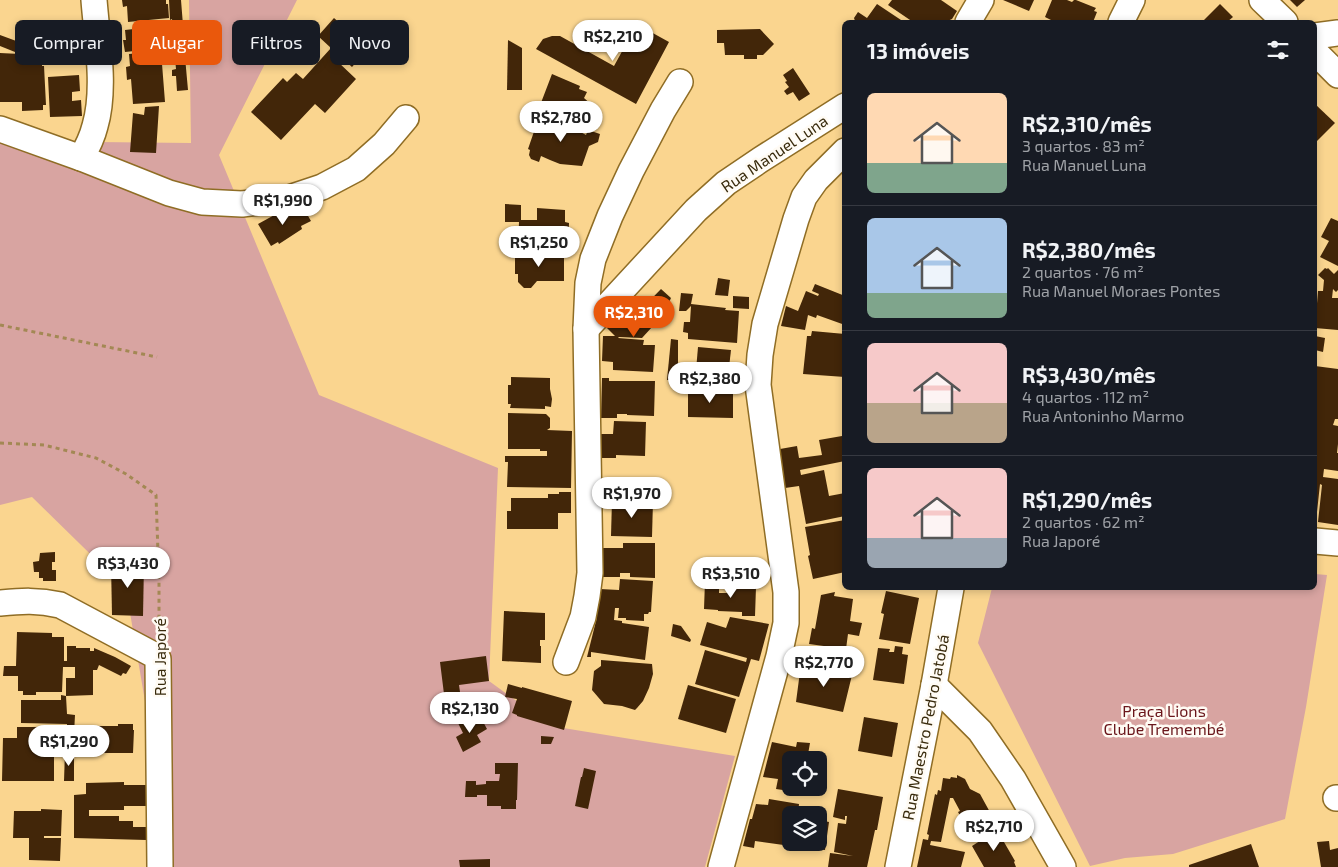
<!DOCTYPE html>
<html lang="pt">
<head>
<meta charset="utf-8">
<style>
	:root { --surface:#171b24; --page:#242831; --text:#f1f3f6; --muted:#9ea1a6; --line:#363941; --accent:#ea580c }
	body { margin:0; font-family:"Exo 2",sans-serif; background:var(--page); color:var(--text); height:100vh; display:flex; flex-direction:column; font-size:19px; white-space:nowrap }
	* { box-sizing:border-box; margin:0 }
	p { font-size:16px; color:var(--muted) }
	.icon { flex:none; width:28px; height:28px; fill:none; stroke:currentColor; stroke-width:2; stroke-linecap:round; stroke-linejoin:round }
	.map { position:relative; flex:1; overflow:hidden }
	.panel { position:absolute; left:842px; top:20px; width:475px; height:570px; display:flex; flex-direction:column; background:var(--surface); border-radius:8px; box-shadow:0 2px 8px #0003 }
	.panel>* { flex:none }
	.banner { position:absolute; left:15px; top:20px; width:475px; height:45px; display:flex; gap:10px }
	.controls { position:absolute; left:782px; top:751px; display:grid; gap:10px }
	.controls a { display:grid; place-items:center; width:45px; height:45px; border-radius:8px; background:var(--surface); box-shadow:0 2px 8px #0003; font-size:25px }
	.price { position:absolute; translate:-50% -42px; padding:0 11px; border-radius:18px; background:#fff; color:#222; font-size:16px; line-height:32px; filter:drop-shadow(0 1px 2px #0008) }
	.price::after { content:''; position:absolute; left:50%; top:30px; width:15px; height:11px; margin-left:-8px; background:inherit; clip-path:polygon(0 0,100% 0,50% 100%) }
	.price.on { background:var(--accent); color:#fff }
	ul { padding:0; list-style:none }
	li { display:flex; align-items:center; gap:15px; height:125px; padding:0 25px }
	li+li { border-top:1px solid var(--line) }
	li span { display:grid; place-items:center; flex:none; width:140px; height:100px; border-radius:8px; color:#555 }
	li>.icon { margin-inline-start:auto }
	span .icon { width:60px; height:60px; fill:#fffc; stroke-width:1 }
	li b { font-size:21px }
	h2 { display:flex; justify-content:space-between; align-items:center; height:60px; padding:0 25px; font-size:21px }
	.pill { padding:0 18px; border-radius:8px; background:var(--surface); box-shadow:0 2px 8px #0003; font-size:18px; line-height:45px }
	.pill.on { background:var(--accent); color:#fff }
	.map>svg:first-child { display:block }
	.green { fill:#d8a4a1 }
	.building { fill:#422609 }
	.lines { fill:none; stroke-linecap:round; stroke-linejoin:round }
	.minor-casing { stroke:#8f6d25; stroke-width:28 }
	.path { stroke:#a38854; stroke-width:3; stroke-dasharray:4 4; stroke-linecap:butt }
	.minor { stroke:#fff; stroke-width:25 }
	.labels { text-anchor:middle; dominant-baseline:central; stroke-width:5; stroke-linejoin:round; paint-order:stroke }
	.street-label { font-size:16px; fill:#392b0d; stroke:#fffbf4 }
	.park-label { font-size:16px; fill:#6a161b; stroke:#fffbf4 }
</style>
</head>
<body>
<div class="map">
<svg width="1338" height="867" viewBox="0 0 1338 867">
	<rect width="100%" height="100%" fill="#fad58f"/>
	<g class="green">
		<polygon points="189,0 297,0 219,155 319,395 498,468 489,681 551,726 735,756 705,867 173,867 126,589 32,497 0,505 0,141 191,143"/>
		<polygon points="1315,574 1327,575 1306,707 1285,819 1173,854 1125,858 1090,866 978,643 992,588 1315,588"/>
	</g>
	<g class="building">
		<polygon points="122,0 166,0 166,4 168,4 169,18 128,22 127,6 123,7"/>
		<polygon points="169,0 181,0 184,38 174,39 172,19 170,20"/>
		<polygon points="892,0 941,0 957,11 952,19 945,22 913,22 888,5"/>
		<polygon points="1003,0 1034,0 1029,11"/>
		<polygon points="1052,0 1067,0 1072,2 1074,0 1076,0 1096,8 1094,11 1097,12 1093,22 1055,22 1045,17"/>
		<polygon points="1290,0 1305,0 1297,7"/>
		<polygon points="877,4 904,22 856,22 855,21 854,18 858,12 867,18"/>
		<polygon points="1220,4 1233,17 1227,22 1202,22"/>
		<polygon points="334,18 368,49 352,67 341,57 337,61 356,79 325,113 315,104 281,140 251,112 283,78 287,82 296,73 303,79 331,48 318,36"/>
		<polygon points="170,21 172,47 125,52 123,40 126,40 125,30 134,29 134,23 145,22 145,25 151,24 151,23"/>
		<polygon points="636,26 640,26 669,42 636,104 536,49 543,39 552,36 560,36 614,66"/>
		<polygon points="760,29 774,44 763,55 757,55 757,59 744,59 744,55 725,55 724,43 717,43 717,30"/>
		<polygon points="0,35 46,52 47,56 21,56 21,61 42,60 42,66 44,66 46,105 43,105 43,110 22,111 22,102 0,102 0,53 20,54 0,46"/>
		<polygon points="508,40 522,48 522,90 507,90"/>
		<polygon points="184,46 188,90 177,91 176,76 172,76 172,70 176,69 174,47"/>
		<polygon points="161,51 165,102 133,104 131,79 127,80 126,67 130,66 129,54"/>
		<polygon points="793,68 810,94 799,101 793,92 787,95 784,91 789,87 785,82 787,81 783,75"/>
		<polygon points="552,74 580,86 579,89 587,92 584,98 594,107 586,127 539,108"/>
		<polygon points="79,75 80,91 72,92 72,101 81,100 82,116 50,117 48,77"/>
		<polygon points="1315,104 1335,123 1315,143"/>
		<polygon points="159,106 156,153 130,152 133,113 144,115 145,107"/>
		<polygon points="538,120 566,124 586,135 588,130 600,134 598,142 589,146 582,166 560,164 550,160 541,156 539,162 531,159 529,155 530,150 528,149"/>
		<polygon points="505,204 521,205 521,220 537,220 537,208 565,210 565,222 569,223 568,253 518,251 519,222 505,222"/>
		<polygon points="289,207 294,215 304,209 311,221 301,226 302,229 279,244 278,242 271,246 258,224"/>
		<polygon points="1331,218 1338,221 1338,266 1320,257 1329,241 1321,237"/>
		<polygon points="515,253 564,253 564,281 537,281 531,288 524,288 518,282 518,274 515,274"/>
		<polygon points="1325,268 1327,269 1328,268 1334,274 1338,270 1338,290 1336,292 1333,289 1332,298 1338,298 1338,330 1315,328 1318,291 1323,291 1324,280 1318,275"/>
		<polygon points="718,278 730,280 728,296 715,295"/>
		<polygon points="815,284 845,296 845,325 817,315 816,318 808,315 805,330 781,326 786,306 798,311 806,291 818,296 819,294 812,291"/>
		<polygon points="661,289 671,298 663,315 642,338 619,337 618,338 644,340 643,345 655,345 653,372 613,370 613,362 602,361 603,336 615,336 607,328 621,313 630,321"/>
		<polygon points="681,293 693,294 691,304 726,308 725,310 739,311 737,343 688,339 688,333 683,332 684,322 690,322 691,306 686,311 679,311"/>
		<polygon points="733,296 749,297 749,309 733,308"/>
		<polygon points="812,331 845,334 845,377 803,374 807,336 811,336"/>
		<polygon points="1315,336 1325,338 1323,352 1315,350"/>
		<polygon points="671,339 678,340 678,380 667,380"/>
		<polygon points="698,347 731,350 727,385 695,382"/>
		<polygon points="1315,366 1338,369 1338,419 1335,419 1333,425 1338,426 1338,444 1337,453 1338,453 1338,471 1324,469 1323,477 1338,479 1338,525 1318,522 1322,485 1320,484 1317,512 1315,512"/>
		<polygon points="511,377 550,378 550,389 552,399 551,407 545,406 545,409 510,408 511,404 508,404 508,385 511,385"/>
		<polygon points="602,378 609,378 609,381 655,381 654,416 627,415 627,414 617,414 617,418 601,418"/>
		<polygon points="711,385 716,392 733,392 733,418 688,417 688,389 703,389"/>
		<polygon points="508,413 546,414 550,418 550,428 547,430 572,431 571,488 507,487 508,462 505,462 505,456 547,456 547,451 540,451 540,449 508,449"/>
		<polygon points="614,421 646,422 645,456 616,455 616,458 600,458 600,434 613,434"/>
		<polygon points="842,436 845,461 800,470 801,475 824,470 829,496 845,493 845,516 806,524 799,486 785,488 780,449 797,446 799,458 822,455 819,440"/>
		<polygon points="559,492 571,492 571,513 558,513 558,529 507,529 507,511 511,511 511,498 548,498 548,494 559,494"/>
		<polygon points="612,500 653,501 652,537 611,536"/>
		<polygon points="845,520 845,572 813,579 808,556 810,555 805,527"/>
		<polygon points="623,543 655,543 655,578 630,577 630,573 620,573 620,577 603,577 603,548 623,548"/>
		<polygon points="55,552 55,562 52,562 52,570 56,570 56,581 43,581 43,578 39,578 39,572 34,572 33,562 39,561 40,553"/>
		<polygon points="111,564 144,564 143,616 112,615"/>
		<polygon points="620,579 653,581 651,612 649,612 648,614 644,614 644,621 626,620 626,618 618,618 619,608 615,608 614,620 622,621 622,623 649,627 645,660 591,652 591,657 587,657 597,617 597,595 600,589 619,590"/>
		<polygon points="705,581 719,581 719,593 727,593 727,586 737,586 737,584 746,584 749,587 756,587 755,616 742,616 742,612 718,611 718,610 704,609"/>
		<polygon points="886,591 919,598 910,644 879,639 884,614 881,613"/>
		<polygon points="835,592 834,596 853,599 850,621 862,623 859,636 848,634 846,649 809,644 812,628 815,629 821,595"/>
		<polygon points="504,611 545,613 545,640 540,640 540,646 541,646 541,663 502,661"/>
		<polygon points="730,617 769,624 759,661 751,659 739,697 695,684 705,650 746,662 747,658 700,645 707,622 726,628"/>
		<polygon points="673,624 681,626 691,640 690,642 671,636"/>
		<polygon points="17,632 52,633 52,637 64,637 64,661 67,661 67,646 76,646 76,648 90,648 90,651 94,651 94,648 115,657 131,666 126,674 123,673 121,676 99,665 97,670 93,670 93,695 66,696 67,714 75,715 74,734 78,734 78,729 87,729 87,726 118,726 118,724 133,724 133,730 134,730 133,753 74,753 74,734 67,734 67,724 21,723 21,700 61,700 61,695 66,696 66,678 75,678 75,667 63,667 62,692 36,692 36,695 23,695 23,691 18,691 18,676 3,676 4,666 16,666"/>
		<polygon points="895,646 903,647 902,654 908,655 904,684 873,680 878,648 890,649 889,652 894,652"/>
		<polygon points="486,656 489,681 459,685 460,692 444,694 440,662"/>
		<polygon points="601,660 652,664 653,674 649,688 643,701 637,708 635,710 622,706 604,704 592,690 594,671 601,666"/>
		<polygon points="801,664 808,665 807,669 837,673 837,669 853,671 843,712 796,702"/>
		<polygon points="508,684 522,688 522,687 572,701 564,730 517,716 517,715 512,713 517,699 505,697"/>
		<polygon points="688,685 736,699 726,733 678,719"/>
		<polygon points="466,717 470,725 481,718 487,729 477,735 481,742 463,752 456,737 463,733 458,723"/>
		<polygon points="864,717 898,723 892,757 858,751"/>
		<polygon points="17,727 58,727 58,745 32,745 32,752 54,752 54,781 2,781 3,738 17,738"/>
		<polygon points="541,736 554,737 551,744 541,744"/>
		<polygon points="772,742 796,747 797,742 810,743 807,760 791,760 791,788 804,788 803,793 776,789 778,779 763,777"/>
		<polygon points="65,752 74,753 74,781 64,781"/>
		<polygon points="495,763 518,763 517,800 516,800 516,809 501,809 501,806 487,806 487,795 477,795 477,797 465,797 466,781 476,781 476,785 486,784 486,781 499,781 500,774 495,774"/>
		<polygon points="584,768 596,771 588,809 575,806 581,777 582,777"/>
		<polygon points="957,775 965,779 970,789 980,794 997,825 977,836 973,835 971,831 969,833 965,827 964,828 960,820 962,819 958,812 960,811 953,798 950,798 941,842 931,841 930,845 965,852 961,867 917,867 923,839 928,840 929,835 927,834 935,794 937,795 938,790 941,791 943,778 950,779 951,777 957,778"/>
		<polygon points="124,782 124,785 147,785 146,806 124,806 124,810 89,810 89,816 119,816 119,821 133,821 133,827 146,827 146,840 74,838 74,795 86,794 86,783"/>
		<polygon points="838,789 883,797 877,830 875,830 867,867 828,867 830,853 853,856 834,852 838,823 846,824 847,816 845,816 845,820 833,817"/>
		<polygon points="769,799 799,804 798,815 791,815 791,842 798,842 798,847 755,841 754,848 743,846 750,819 752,819 756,804 768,805"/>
		<polygon points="41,809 62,810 61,836 44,836 44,838 61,838 60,861 29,860 29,838 13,838 14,811 41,811"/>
		<polygon points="819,820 829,822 825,850 813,849 814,842 819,842"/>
		<polygon points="997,830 1015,861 1014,862 1016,867 984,867 972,846"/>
		<polygon points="1329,841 1330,850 1338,848 1338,867 1321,867 1317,842"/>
		<polygon points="1251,844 1259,867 1189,867 1189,865"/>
		<polygon points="490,859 490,867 460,867 459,860"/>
	</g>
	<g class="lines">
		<g class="minor-casing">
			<g id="minor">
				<polyline points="1262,0 1285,22"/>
				<polyline points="968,22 981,0"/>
				<polyline points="1121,22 1132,0"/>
				<polyline points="1315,36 1338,33"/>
				<polyline points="1315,52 1338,75"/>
				<polyline points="0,129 81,158 169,193 202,202 242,204 286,199 322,187 356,169 384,144 406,118"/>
				<path d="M81 158C87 148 92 138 95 126 106 89 97 39 94 0"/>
				<polyline points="586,329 696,210 726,183 760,160 845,106"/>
				<polyline points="1315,541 1338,543"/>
				<path d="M0 603C22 601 38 600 60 605L152 654 158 659 160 867"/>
				<polyline points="566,662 583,617 587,596 590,573 586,329 588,283 593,259 610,216 631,171 663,110 680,82"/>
				<polyline points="934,685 980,731 1013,779 1063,867"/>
				<polyline points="1336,798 1338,798"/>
				<polyline points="721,867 779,656 786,623 786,592 758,385 760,355 765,324 796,219 804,197 816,180 845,151"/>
				<polyline points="898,867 934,685 951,588"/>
			</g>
		</g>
		<g class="path">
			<polyline points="0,325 157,357"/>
			<polyline points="0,443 44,445 96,458 126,474 156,495 159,582 159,634"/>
		</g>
		<use href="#minor" class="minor"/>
	</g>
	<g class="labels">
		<g class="street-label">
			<text transform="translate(774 153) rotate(-34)">Rua Manuel Luna</text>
			<text transform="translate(159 657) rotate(-90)">Rua Japoré</text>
			<text transform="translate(925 727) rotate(-79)">Rua Maestro Pedro Jatobá</text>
		</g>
		<g class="park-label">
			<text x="1164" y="710">Praça Lions<tspan x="1164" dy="18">Clube Tremembé</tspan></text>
		</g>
	</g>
</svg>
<div class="controls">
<a><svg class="icon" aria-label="locate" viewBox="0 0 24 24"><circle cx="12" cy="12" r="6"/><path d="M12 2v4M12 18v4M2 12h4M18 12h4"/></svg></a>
<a><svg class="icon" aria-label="layers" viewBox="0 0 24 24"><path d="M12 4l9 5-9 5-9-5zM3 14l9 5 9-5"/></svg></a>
</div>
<b class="price" style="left:613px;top:62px">R$2,210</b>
<b class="price" style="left:561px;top:143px">R$2,780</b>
<b class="price" style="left:283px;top:226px">R$1,990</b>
<b class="price" style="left:539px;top:268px">R$1,250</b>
<b class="price on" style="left:634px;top:338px">R$2,310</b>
<b class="price" style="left:710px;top:404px">R$2,380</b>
<b class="price" style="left:632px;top:519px">R$1,970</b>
<b class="price" style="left:128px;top:589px">R$3,430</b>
<b class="price" style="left:731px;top:599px">R$3,510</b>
<b class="price" style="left:824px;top:688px">R$2,770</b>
<b class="price" style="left:470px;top:734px">R$2,130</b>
<b class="price" style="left:69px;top:767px">R$1,290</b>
<b class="price" style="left:994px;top:852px">R$2,710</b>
<div class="banner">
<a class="pill">Comprar</a>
<a class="pill on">Alugar</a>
<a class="pill">Filtros</a>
<a class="pill">Novo</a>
</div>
<section class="panel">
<h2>13 imóveis<svg class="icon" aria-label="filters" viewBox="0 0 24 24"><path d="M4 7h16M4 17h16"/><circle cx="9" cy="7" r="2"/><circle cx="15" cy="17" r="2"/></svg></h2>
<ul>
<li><span style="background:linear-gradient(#ffd9b3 70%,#7fa58c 0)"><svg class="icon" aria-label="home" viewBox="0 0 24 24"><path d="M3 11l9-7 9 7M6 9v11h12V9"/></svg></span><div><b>R$2,310/mês</b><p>3 quartos · 83 m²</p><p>Rua Manuel Luna</p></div></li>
<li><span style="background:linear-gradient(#a9c7e8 75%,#7fa58c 0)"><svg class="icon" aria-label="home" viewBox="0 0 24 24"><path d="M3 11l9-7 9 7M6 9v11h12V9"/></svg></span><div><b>R$2,380/mês</b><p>2 quartos · 76 m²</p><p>Rua Manuel Moraes Pontes</p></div></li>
<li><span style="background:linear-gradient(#f6c9c9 60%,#b9a48a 0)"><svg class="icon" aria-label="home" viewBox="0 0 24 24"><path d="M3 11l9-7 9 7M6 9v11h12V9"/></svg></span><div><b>R$3,430/mês</b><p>4 quartos · 112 m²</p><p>Rua Antoninho Marmo</p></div></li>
<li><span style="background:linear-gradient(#f6c9c9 70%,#9aa5b1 0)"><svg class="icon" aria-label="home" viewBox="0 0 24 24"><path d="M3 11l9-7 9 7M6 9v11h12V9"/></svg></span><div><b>R$1,290/mês</b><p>2 quartos · 62 m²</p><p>Rua Japoré</p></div></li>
</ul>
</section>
</div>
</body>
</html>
